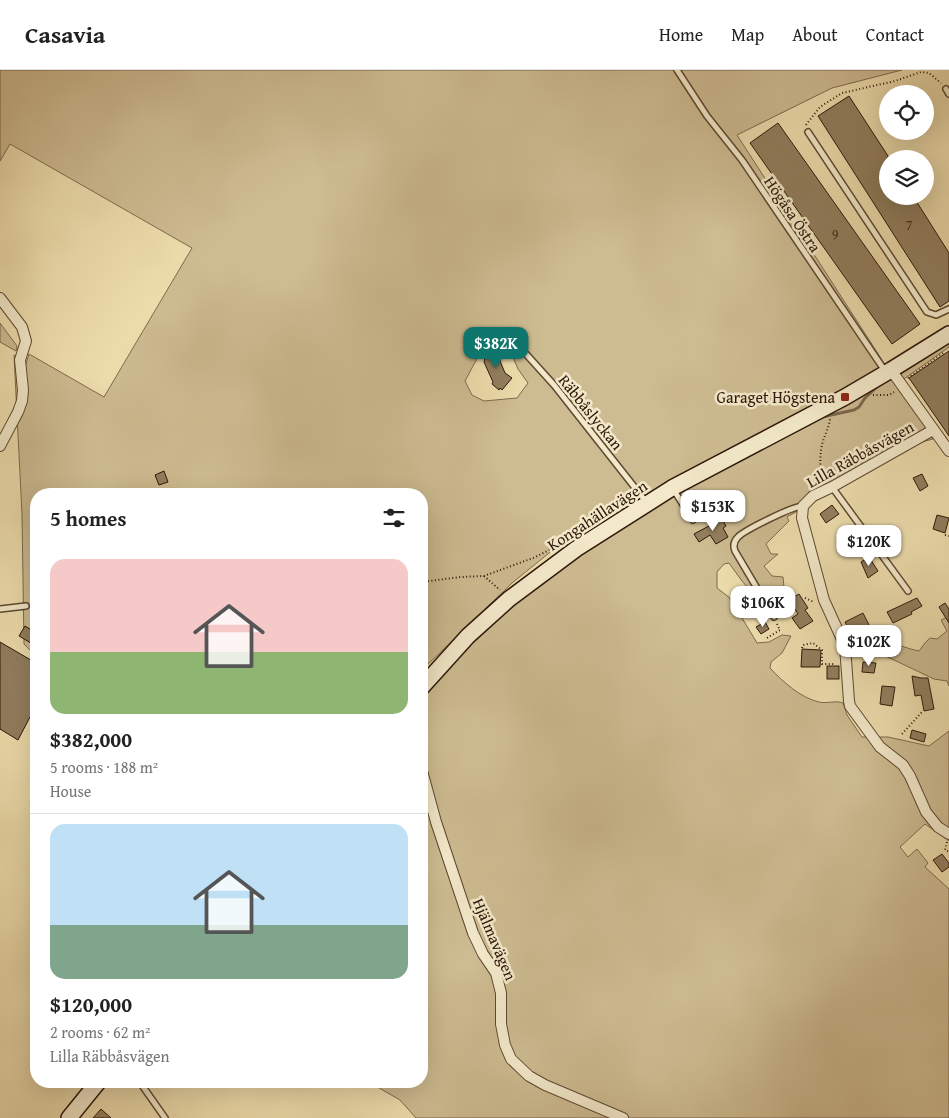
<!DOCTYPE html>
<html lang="en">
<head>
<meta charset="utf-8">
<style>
	:root { --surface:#fff; --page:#f2f2f2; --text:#222; --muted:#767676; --line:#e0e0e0; --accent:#0f766e }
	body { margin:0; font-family:"Gentium Book Plus",serif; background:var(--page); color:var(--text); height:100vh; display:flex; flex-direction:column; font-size:19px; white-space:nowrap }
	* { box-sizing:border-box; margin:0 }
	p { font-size:16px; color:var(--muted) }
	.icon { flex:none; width:28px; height:28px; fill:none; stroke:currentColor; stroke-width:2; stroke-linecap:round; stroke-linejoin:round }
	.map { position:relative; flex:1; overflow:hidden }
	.drawer { position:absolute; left:30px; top:418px; width:398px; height:600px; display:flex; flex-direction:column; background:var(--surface); border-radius:20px; box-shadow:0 5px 20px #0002 }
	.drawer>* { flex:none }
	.controls { position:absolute; left:879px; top:15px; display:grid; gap:10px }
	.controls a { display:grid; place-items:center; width:55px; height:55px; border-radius:50%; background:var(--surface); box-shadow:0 5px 20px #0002; font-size:25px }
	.price { position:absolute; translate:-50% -42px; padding:0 11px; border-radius:10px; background:#fff; color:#222; font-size:16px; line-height:32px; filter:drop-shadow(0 1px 2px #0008) }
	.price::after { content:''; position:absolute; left:50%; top:30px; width:15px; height:11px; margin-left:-8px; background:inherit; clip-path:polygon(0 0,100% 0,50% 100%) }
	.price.selected { background:var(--accent); color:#fff }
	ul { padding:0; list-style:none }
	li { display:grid; align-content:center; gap:10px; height:265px; padding:0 20px }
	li+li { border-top:1px solid var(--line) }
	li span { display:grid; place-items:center; height:155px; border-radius:15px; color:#555 }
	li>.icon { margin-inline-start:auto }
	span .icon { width:90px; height:90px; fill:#fffc; stroke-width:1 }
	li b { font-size:21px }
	h2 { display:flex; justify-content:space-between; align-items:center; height:60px; padding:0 20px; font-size:21px }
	header { display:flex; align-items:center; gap:30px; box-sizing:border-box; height:70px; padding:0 25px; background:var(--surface); border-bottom:1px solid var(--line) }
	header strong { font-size:24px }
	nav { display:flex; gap:28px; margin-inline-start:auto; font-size:18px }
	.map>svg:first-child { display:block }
	.green { fill:#cdbb91; stroke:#7e694d; fill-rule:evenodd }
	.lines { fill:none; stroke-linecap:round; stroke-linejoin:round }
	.stream { stroke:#7a664a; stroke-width:3 }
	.building { fill:#917e5e; stroke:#2e1709 }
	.lane-casing { stroke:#5e4832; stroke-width:8 }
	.street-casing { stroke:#5e4832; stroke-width:12 }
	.secondary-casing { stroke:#2e1709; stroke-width:18 }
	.path { stroke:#2e1709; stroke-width:2; stroke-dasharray:1 2.5; stroke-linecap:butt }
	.lane { stroke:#f3e9ca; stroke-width:5 }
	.street { stroke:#f3e9ca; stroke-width:10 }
	.secondary { stroke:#f3e9ca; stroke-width:15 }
	.poi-dot { fill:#8f2418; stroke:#f3e9ca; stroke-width:2 }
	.labels { text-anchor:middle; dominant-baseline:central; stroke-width:5; stroke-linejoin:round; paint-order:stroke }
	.number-label { font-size:14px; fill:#47311e }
	.street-label { font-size:16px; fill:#2e1709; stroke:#f3e9ca }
	.poi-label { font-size:16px; fill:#2e1709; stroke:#f3e9ca; text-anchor:end }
</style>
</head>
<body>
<header>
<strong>Casavia</strong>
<nav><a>Home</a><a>Map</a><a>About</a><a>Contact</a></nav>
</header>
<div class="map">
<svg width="949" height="1048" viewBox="0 0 949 1048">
	<rect width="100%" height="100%" fill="#edddad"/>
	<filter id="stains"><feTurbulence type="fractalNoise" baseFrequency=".004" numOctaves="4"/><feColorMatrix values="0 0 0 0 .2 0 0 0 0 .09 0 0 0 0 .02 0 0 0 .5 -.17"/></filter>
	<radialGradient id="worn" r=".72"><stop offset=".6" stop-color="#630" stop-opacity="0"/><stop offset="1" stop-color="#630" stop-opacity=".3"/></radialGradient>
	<g class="green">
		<path d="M0 0H902L832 18 737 65 933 369 918 373 787 447 789 451 766 474 771 484H778L764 496 772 506 783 507 784 517 770 537 757 523 750 520 742 511 729 493 724 494 717 502V518L730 528 757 573 769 572 782 565 791 566 782 583 771 592 770 598C783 612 801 628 819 632 827 634 836 630 843 633L847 645 862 667H888L929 676 949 661V771L925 754 900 777 908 787 917 779 928 793 925 797 949 819V1048H416L400 1030 367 1011H421V629C458 587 498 544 544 510 581 483 620 458 659 434L645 421 559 475 512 513 421 601V424H36V586L24 574 22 444 14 285 26 294 29 284 104 327 192 178 10 74 0 91ZM503 259 515 262 518 272 511 283 518 299 528 313 517 328 484 331 472 325 465 311 480 283Z"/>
		<polygon points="0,253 17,276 16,281 0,272"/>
		<polygon points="949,272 949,277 901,311 900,306 902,299"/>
		<path d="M949 546V616L947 611 934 609 875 581 887 573C898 574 908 579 919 581L925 573 930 568 937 569 947 561 941 550Z"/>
	</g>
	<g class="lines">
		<polyline class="stream" points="822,347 854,340 859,337 865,328 880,314"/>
	</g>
	<g class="building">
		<polygon points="849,26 888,86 888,126 913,126 949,183 949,231 940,237 818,46"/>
		<polygon points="778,53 920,254 892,274 750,73"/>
		<polygon points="487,278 502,282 500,291 505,303 512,308 502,320 500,318 499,320 492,314 493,312 484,292"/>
		<polygon points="949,281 949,366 909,308"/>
		<polygon points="164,401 168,412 159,415 155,405"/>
		<polygon points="922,404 928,416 920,421 913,408"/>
		<polygon points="832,435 839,444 826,453 820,444"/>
		<polygon points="937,445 949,448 945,463 933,459"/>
		<polygon points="722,449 726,456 723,458 728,467 716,474 710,465 699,472 694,464"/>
		<polygon points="851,462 859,472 851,478 843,468"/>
		<polygon points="869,487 878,501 868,508 861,492"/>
		<polygon points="799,524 808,538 805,540 813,551 800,559 792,548 798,544 789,530"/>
		<polygon points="917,528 922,536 911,542 912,544 893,553 887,542"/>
		<polygon points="945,533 949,539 949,553 939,537"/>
		<polygon points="863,543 869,555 851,564 845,552"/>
		<polygon points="765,552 769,559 761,564 756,557"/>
		<polygon points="25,556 36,563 36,576 19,566"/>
		<polygon points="0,572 36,593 36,651 30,647 18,670 0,659"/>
		<polygon points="802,579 821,580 820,597 801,597"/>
		<polygon points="863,592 876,593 874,603 862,602"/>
		<rect x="827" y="596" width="12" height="13"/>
		<polygon points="912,606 921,608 928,608 934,639 924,641 921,625 915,626"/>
		<polygon points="882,616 895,617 892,636 880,634"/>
		<polygon points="912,660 926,664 924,672 910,668"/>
		<polygon points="942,784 949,793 949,797 942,802 933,790"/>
		<polygon points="101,1039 111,1048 93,1048"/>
	</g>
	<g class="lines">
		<g class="lane-casing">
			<g id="lane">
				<polyline points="677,0 707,46 742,90 885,301"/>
				<polyline points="946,19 949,24"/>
				<polyline points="808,62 927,242 936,245 949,239"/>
				<polyline points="509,273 526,284 554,315 647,433"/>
				<polyline points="832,417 908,521"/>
				<polyline points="673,419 693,450"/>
				<polyline points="0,539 26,536"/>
				<path d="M774 547 735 481C733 476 734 471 738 467 745 460 793 436 803 436"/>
				<polyline points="139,1011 165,1048"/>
			</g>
		</g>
		<g class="street-casing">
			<g id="street">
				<polyline points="0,228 22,257 26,271 20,290 23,320 22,331 18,342 0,376"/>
				<polyline points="891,300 949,381"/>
				<polyline points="933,360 832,417 813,426 803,436 802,448 824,530 845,576 849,631 850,636 880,677 903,695 910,706 926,742 938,757 949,764"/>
				<polyline points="421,697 436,752 473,863 483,884 496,903 501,923 501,954 505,975 511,989 529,1006 545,1015 623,1048"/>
			</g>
		</g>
		<g class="secondary-casing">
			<g id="secondary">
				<polyline points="421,618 468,566 509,529 576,479 672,418 845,327 891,300 949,264"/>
				<polyline points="69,1048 99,1011"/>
			</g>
		</g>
		<g class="path">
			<polyline points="806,55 820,37 842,23 895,11 921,2 929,3 941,13"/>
			<polyline points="908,308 943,283"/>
			<polyline points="873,325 889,325 894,322"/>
			<path d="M821 412C821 400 819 387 822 375 824 366 829 358 830 349"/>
			<polyline points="945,465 949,466"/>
			<polyline points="484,506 500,520"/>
			<polyline points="421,512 461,507 484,506 533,488 562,474"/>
			<polyline points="805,528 814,532"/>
			<polyline points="767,568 780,560 777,554"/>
			<polyline points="802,578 803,575 813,573 822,580 822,594 834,594"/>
			<polyline points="902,664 922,642"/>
			<polyline points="947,772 945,780 949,782"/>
		</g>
		<use href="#lane" class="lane"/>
		<use href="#street" class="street"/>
		<use href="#secondary" class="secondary"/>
	</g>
	<rect class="poi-dot" x="840" y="322" width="10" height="10" rx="2.5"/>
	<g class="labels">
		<g class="number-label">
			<text x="909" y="155">7</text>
			<text x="835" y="164">9</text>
		</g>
		<g class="street-label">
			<text transform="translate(793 144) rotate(56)">Högåsa Östra</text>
			<text transform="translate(591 342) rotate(51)">Räbbåslyckan</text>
			<text transform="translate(860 384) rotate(-29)">Lilla Räbbåsvägen</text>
			<text transform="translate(597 445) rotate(-33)">Kongahällavägen</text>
			<text transform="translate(495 869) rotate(67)">Hjälmavägen</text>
		</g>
		<g class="poi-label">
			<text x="835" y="327">Garaget Högstena</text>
		</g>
	</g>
	<rect width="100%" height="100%" filter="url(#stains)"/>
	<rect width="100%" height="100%" fill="url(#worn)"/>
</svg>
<div class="controls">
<a><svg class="icon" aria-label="locate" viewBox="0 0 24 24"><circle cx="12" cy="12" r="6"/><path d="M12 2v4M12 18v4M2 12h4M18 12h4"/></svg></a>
<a><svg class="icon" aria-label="layers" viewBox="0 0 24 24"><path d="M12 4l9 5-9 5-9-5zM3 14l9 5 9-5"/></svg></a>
</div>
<b class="price selected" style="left:496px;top:299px">$382K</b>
<b class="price" style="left:713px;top:462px">$153K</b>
<b class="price" style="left:869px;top:497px">$120K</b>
<b class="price" style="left:763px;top:558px">$106K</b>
<b class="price" style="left:869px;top:597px">$102K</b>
<section class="drawer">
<h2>5 homes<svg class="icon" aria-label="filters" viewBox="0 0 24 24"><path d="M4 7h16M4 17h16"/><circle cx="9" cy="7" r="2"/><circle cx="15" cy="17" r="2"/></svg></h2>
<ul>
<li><span style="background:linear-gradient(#f6c9c9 60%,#8fb573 0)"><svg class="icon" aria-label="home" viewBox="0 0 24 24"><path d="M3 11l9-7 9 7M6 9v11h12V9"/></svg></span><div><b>$382,000</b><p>5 rooms · 188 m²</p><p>House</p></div></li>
<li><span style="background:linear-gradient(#bfe0f5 65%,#7fa58c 0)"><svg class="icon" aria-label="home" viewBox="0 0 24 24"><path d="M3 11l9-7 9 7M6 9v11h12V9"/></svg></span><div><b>$120,000</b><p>2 rooms · 62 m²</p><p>Lilla Räbbåsvägen</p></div></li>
</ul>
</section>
</div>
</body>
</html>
